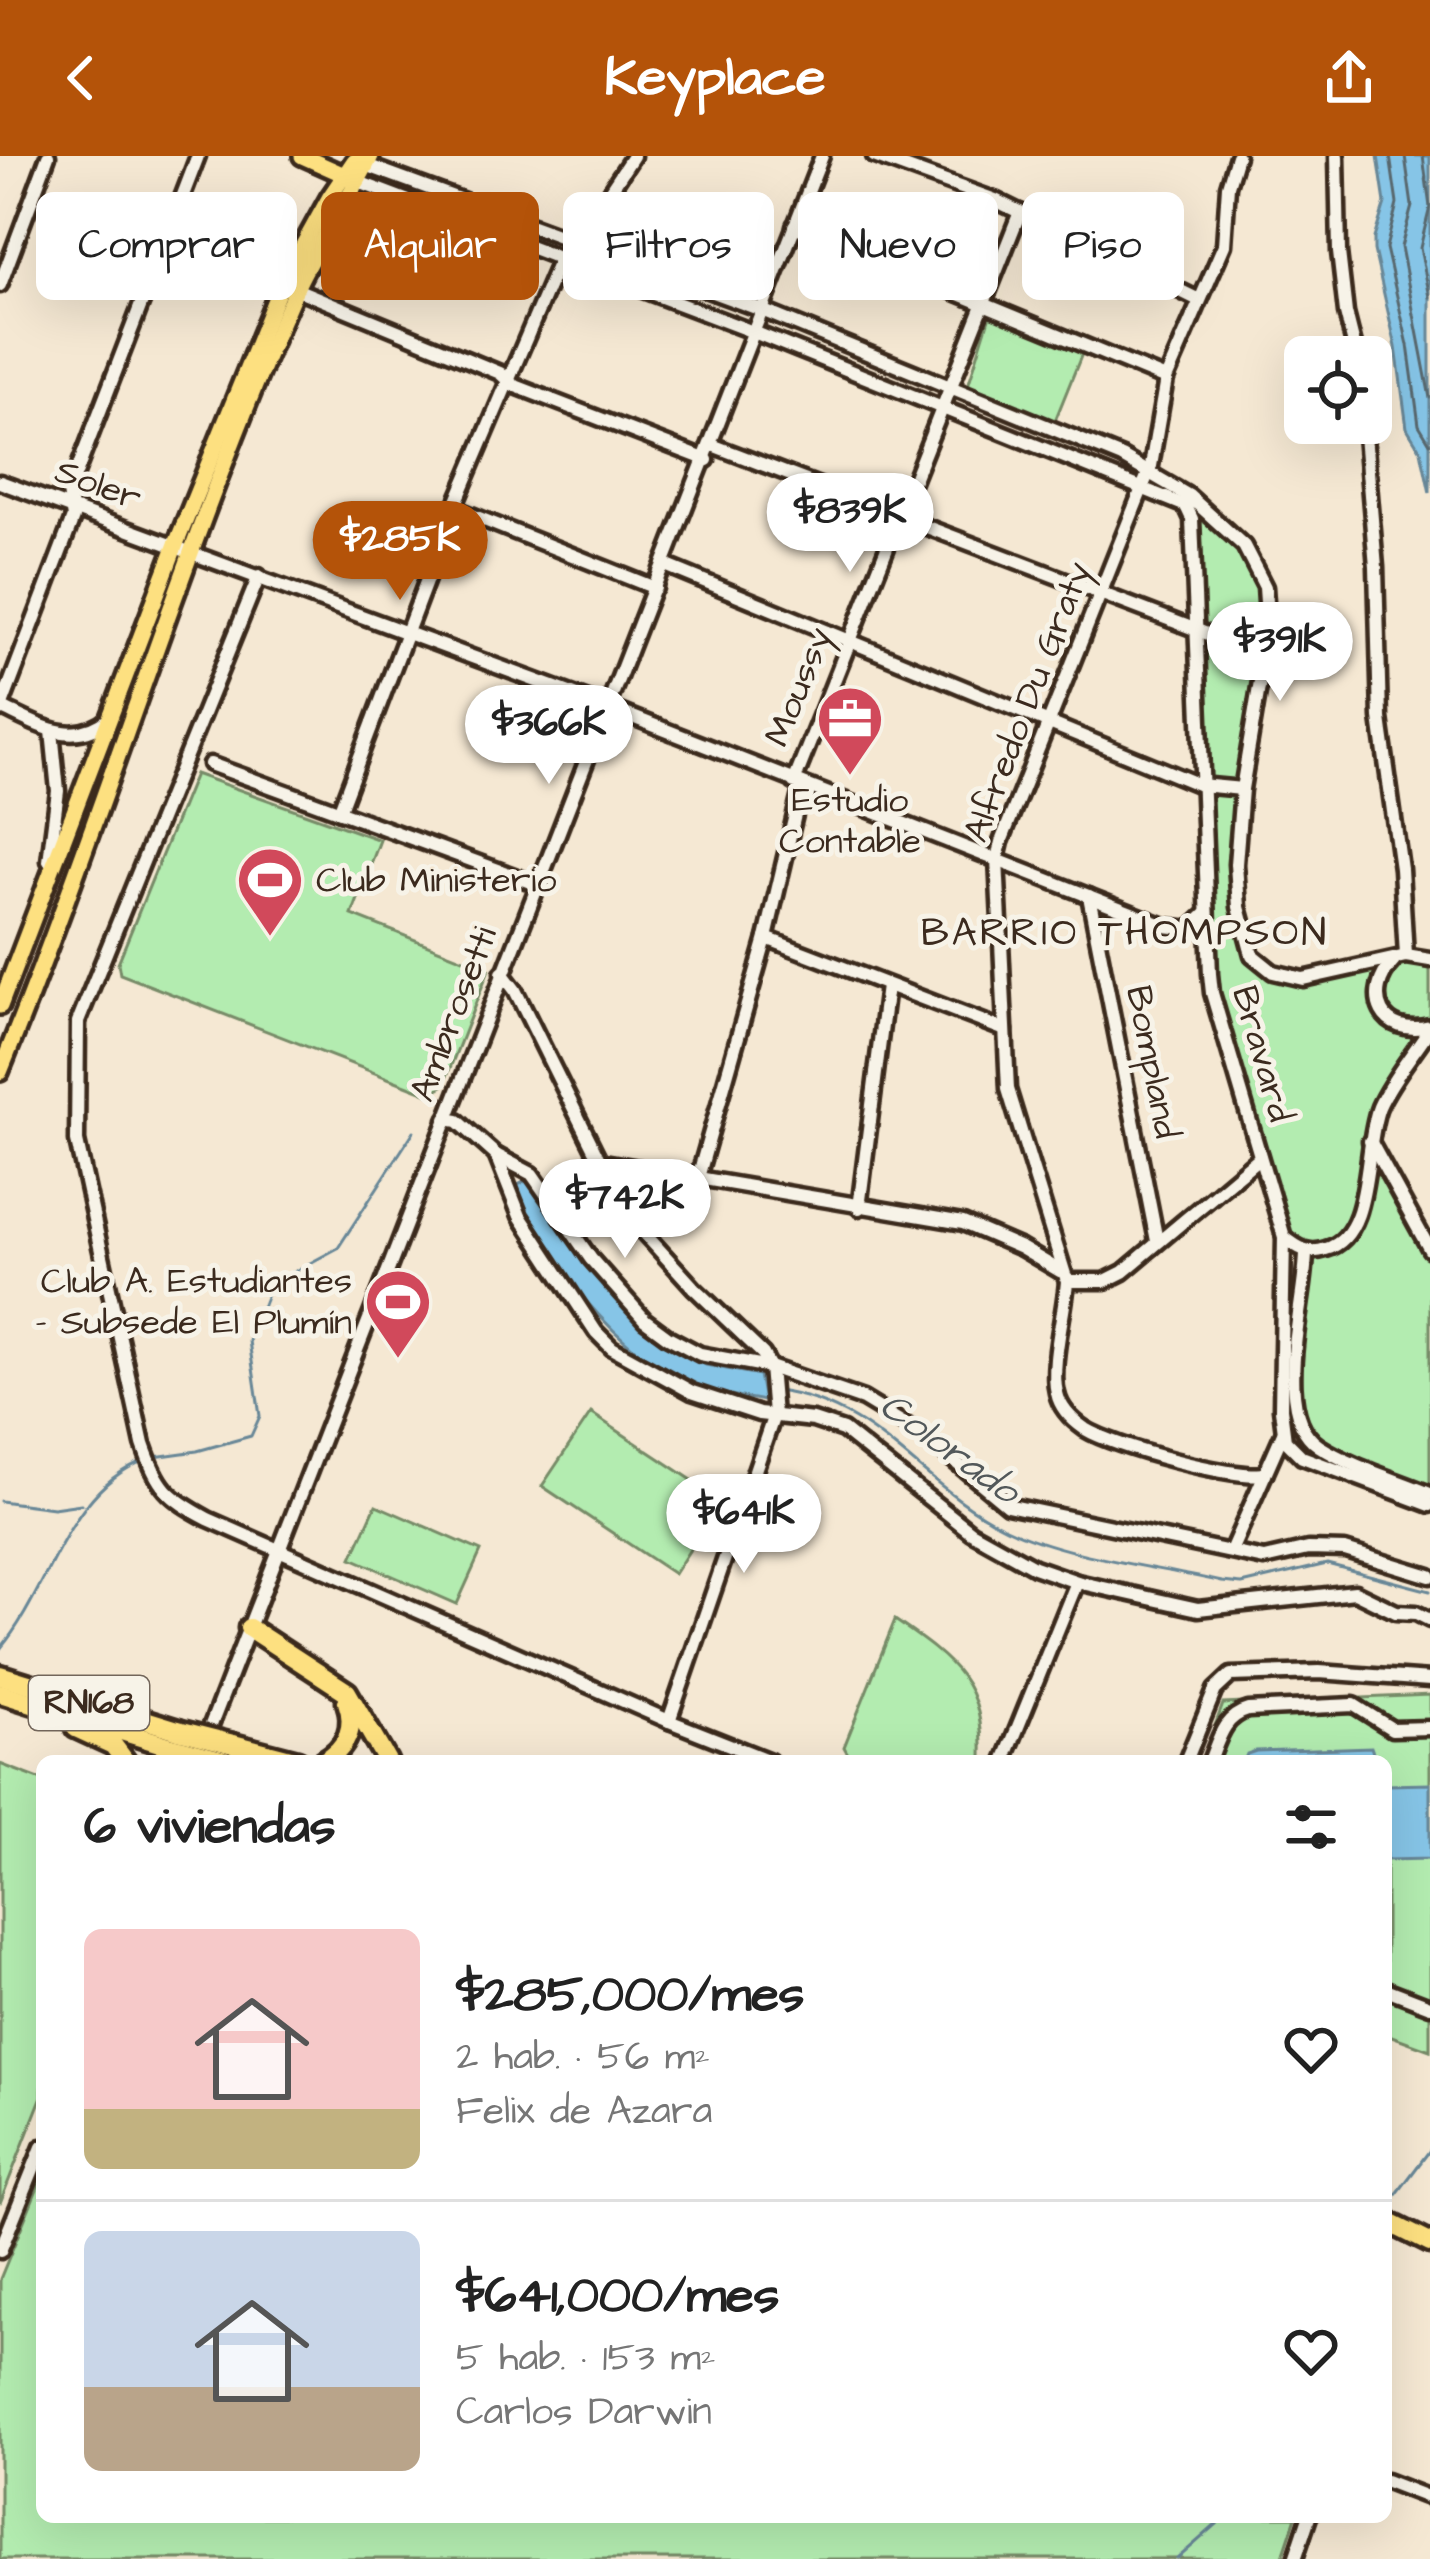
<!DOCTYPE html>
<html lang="es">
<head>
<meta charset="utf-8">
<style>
	:root { --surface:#fff; --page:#f2f2f2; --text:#222; --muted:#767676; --line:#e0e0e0; --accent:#b45309 }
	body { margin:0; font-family:"Architects Daughter",sans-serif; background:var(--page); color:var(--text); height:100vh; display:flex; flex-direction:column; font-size:45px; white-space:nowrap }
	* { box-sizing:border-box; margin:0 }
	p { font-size:39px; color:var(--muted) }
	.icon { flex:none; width:66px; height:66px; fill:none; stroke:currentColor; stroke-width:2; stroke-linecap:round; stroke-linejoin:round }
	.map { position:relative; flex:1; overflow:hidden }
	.panel { position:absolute; left:36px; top:1599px; width:1356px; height:768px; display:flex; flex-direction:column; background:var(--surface); border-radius:18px; box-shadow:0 12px 48px #0002 }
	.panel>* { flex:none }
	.top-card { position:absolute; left:36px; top:36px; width:1359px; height:108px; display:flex; gap:24px }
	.buttons { position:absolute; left:1284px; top:180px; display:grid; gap:24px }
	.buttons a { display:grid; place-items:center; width:108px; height:108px; border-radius:18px; background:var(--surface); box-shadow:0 12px 48px #0002; font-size:60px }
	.price { position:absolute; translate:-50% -102px; padding:0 27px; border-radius:42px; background:#fff; color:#222; font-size:39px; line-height:78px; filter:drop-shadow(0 3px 6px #0008) }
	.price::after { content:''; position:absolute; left:50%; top:72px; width:36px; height:27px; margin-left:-18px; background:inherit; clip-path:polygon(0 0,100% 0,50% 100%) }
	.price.on { background:var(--accent); color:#fff }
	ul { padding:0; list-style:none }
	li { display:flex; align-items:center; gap:36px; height:300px; padding:0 48px }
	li+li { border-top:3px solid var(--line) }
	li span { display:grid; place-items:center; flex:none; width:336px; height:240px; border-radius:18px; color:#555 }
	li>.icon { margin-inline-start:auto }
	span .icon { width:144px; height:144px; fill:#fffc; stroke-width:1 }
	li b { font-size:51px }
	h2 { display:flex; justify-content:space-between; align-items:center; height:144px; padding:0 48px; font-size:51px }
	.pill { padding:0 42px; border-radius:18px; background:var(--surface); box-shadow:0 12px 48px #0002; font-size:42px; line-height:108px }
	.pill.on { background:var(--accent); color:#fff }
	header { display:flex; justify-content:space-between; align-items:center; height:156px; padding:0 48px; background:var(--accent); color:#fff; font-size:54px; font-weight:700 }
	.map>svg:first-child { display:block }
	.green { fill:#b3ecb0; stroke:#778b67; stroke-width:3 }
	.water { fill:#86c5e7; stroke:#688797; stroke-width:3 }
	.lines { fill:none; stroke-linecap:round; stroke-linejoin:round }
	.shore { stroke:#59686e; stroke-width:3 }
	.stream { stroke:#688797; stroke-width:3 }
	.minor-casing { stroke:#3b2a1e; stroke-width:21 }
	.major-casing { stroke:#3b2a1e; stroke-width:24 }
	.highway-casing { stroke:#3b2a1e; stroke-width:27 }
	.minor { stroke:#f7f3e8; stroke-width:12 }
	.major { stroke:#fde080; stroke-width:15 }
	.highway { stroke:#fde080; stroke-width:18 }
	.highway-bridge-casing { stroke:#3b2a1e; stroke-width:27; stroke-linecap:butt }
	.highway-bridge { stroke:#fde080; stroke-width:18 }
	.labels { text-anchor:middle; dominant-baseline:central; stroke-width:10; stroke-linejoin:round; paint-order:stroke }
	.shield { fill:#f7f3e8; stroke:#73665b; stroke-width:3 }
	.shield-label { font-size:33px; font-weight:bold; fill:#3b2a1e }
	.street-label { font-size:36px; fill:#3b2a1e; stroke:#f7f3e8 }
	.poi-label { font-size:36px; fill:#3b2a1e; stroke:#f7f3e8 }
	.neighbourhood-label { font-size:39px; letter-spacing:3px; fill:#3b2a1e; stroke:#f7f3e8 }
	.water-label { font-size:39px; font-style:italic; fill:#52585a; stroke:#f7f3e8 }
</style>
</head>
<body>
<header><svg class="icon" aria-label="back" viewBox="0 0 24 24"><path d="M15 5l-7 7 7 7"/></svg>Keyplace<svg class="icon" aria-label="share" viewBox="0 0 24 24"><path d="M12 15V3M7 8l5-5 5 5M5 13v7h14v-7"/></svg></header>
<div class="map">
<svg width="1430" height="2403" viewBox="0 0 1430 2403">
	<rect width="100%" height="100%" fill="#f5e8d3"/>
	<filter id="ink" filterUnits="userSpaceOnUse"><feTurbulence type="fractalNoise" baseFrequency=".00833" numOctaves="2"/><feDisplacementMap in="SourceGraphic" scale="24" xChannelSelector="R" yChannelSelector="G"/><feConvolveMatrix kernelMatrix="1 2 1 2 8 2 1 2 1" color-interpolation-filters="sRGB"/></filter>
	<g filter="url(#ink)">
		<g class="green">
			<polygon points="990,159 1083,195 1054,267 967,233"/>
			<polygon points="1197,355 1236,382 1268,453 1237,729 1261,809 1303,823 1361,808 1430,804 1430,872 1381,948 1370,984 1430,1094 1430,1338 1307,1280 1293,1239 1306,1096 1284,1081 1212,837 1192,363"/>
			<polygon points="195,618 380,684 352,759 489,813 443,930 429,938 120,818 118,807"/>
			<polygon points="591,1257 722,1344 674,1418 542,1330"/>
			<polygon points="376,1349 481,1395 457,1448 352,1402"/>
			<path d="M895 1464C954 1505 985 1527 982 1605H860L849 1600 844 1591Z"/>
			<polygon points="1430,1539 1430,1894 1386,1878 1386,1605 1202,1605 1223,1548"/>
			<polygon points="0,1608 42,1624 42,1940 0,2047"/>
			<polygon points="42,2021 42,2361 1296,2361 1282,2403 0,2403 0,2123"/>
		</g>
		<g class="water">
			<polygon points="1378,0 1430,0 1430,337 1421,295 1407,272 1396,191 1374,94 1374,82 1385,47"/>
			<path d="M530 1023 642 1168 706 1209 759 1219 764 1245C740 1240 714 1238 691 1229 617 1197 546 1104 512 1032Z"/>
			<polygon points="1371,1591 1376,1605 1244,1605 1247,1598 1256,1595"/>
			<polygon points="1430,1628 1430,1703 1386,1704 1386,1629"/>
		</g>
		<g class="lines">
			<g class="shore">
				<polyline points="1390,0 1397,48 1386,92 1408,189 1419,269 1430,287"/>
				<polyline points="1405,0 1412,50 1401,91 1430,242"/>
				<polyline points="1423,0 1430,51 1420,92 1430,141"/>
			</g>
			<g class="stream">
				<path d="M777 1235C879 1249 919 1330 1006 1372 1066 1401 1156 1411 1222 1426L1242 1428 1327 1408 1430 1435"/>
				<polyline points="154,1301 197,1295 251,1280 260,1260 249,1185 271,1128 338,1092 414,975"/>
				<polyline points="0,1345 53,1352 81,1348"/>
				<path d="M0 1493C51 1433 66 1334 145 1304"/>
				<polyline points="1396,2039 1430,1994"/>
				<polyline points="1177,2403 1225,2361"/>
			</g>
			<g class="minor-casing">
				<g id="minor">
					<polyline points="874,0 995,44 1199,144"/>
					<polyline points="1337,0 1339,96 1346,157 1357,201"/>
					<polyline points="366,9 759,153 1122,301 1189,340 1244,390 1265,431 1268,477 1242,633 1236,708 1239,751 1252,799 1273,816 1303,823 1406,800 1430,804"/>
					<polyline points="356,25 756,177 1186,350 1192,363 1210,818 1212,837 1284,1081 1281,1253 1285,1284 1302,1301 1430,1349"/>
					<polyline points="794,70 1166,223"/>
					<polyline points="0,129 48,0"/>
					<polyline points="296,133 500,217 513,229 707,304"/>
					<polyline points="1364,267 1376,411 1380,562 1401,713 1406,800"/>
					<polyline points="712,289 1265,500"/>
					<polyline points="0,326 607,551 1165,770 1190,773 1206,758"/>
					<polyline points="454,352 655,432"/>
					<polyline points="665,409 1200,629 1242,633"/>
					<path d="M259 420 78 866 77 985 143 1288C158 1332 167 1341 208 1363L669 1565 770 1605"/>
					<path d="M0 551C39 569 74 593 111 561"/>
					<polyline points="0,554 73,362 69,336 198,0"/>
					<polyline points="210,608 536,728"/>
					<polyline points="794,626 1020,56"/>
					<polyline points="339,656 454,352 560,103 575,88 633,0"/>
					<polyline points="49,705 58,635 52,575"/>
					<polyline points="1089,740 1157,1085"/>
					<polyline points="766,782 1005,874"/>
					<path d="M1394 805C1361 839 1382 882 1430 870"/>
					<polyline points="502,817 515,834 625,1056 694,1132 763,1198 770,1211 774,1259 669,1565"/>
					<polyline points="446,963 458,965 496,999 532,1018 591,1103 645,1164 668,1181 700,1198 770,1211 863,1243 924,1280 1007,1349 1264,1403 1308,1393 1345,1394 1430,1420"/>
					<polyline points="1370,985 1430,1094"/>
					<polyline points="496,999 520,1060 596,1176 612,1192 692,1236 759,1258 813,1264 843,1274 971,1376 1034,1411 1077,1426 1198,1453 1355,1436 1396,1456 1416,1457 1430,1464"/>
					<polyline points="598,1005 963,1067 1021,1092 1060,1115"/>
					<polyline points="697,1025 766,782 802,629"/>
					<polyline points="859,1052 887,830"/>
					<path d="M1284 1081C1298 1092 1308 1099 1326 1093 1374 1080 1363 992 1379 951 1391 924 1414 897 1430 872"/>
					<path d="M1306 1096C1306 1146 1270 1258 1319 1290 1352 1311 1394 1323 1430 1338"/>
					<polyline points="1067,1125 1008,933 997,703 1001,686 1151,310 1166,223 1224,89 1228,30 1237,0"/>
					<path d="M1067 1125C1065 1156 1050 1209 1057 1237 1060 1252 1072 1264 1085 1273 1114 1291 1232 1323 1265 1318"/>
					<polyline points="1067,1125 1105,1125 1123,1116 1260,1001"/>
					<polyline points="1231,1395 1283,1277"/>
					<polyline points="204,1587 822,0"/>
					<polyline points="1004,1605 1077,1426"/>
					<polyline points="1186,1605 1215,1534 1231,1519 1319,1516 1430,1524"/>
					<path d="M1210 1605C1219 1583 1223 1561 1248 1554L1354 1549 1392 1573 1430 1572"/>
					<polyline points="1386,1833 1430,1850"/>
					<polyline points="0,2095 42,1991"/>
					<polyline points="1386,2325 1430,2342"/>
					<polyline points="1295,2403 1309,2361"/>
				</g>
			</g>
			<g class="major-casing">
				<g id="major">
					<polyline points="302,0 349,21"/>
					<polyline points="0,850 176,388 280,131 329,42 354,5 363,0"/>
					<path d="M0 916C105 658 183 390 295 135 316 87 349 46 371 0"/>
				</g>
			</g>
			<g class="highway-casing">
				<g id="highway">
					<polyline points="249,1472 347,1536 387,1605"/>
					<polyline points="0,1519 178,1574"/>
					<polyline points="0,1537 172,1591"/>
					<polyline points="76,1572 113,1589 125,1605"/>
					<polyline points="233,1588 298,1605"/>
					<path d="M324 1605C347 1592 356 1571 347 1546"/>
					<polyline points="1386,2065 1430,2087"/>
				</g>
			</g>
			<use href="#minor" class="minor"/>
			<use href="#major" class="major"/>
			<use href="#highway" class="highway"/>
			<g class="highway-bridge-casing">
				<g id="highway-bridge">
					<polyline points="178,1574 233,1588"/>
					<polyline points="172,1591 225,1605"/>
				</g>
			</g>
			<use href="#highway-bridge" class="highway-bridge"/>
		</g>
	</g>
	<defs>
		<g id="office-pin" transform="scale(3.45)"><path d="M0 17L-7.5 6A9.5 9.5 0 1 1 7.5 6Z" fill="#d1495b" stroke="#f7f3e8"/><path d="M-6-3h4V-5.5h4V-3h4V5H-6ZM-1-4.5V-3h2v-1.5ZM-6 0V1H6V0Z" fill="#fff"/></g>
		<g id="stadium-pin" transform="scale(3.45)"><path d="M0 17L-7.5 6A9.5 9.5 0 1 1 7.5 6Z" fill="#d1495b" stroke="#f7f3e8"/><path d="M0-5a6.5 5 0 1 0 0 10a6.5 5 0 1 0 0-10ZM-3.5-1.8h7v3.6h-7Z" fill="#fff"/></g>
	</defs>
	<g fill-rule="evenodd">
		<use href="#office-pin" x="850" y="563"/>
		<use href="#stadium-pin" x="270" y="724"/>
		<use href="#stadium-pin" x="398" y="1146"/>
	</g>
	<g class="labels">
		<rect class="shield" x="29" y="1520" width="120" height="54" rx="9"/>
		<g class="shield-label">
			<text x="89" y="1547">RN168</text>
		</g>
		<g class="street-label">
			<text transform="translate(98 329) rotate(20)">Soler</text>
			<text transform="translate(799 531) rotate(-68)">Moussy</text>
			<text transform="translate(1028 546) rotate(-69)">Alfredo Du Graty</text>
			<text transform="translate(454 858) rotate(-69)">Ambrosetti</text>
			<text transform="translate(1262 898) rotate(74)">Bravard</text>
			<text transform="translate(1152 906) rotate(79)">Bompland</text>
		</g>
		<g class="poi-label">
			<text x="850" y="644">Estudio<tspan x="850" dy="41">Contable</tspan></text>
			<text x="316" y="724" text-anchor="start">Club Ministerio</text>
			<text x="352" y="1125" text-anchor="end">Club A. Estudiantes<tspan x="352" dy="41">- Subsede El Plumín</tspan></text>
		</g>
		<g class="neighbourhood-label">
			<text x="1125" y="778">BARRIO THOMPSON</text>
		</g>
		<g class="water-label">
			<text transform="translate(949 1293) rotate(36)">Colorado</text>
		</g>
	</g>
</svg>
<div class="buttons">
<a><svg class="icon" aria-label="locate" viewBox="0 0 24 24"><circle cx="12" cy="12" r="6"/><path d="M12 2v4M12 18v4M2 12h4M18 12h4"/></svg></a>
</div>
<b class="price" style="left:850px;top:419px">$839K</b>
<b class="price on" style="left:400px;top:447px">$285K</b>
<b class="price" style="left:1280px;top:548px">$391K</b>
<b class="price" style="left:549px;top:631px">$366K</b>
<b class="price" style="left:625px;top:1105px">$742K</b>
<b class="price" style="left:744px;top:1420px">$641K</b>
<div class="top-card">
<a class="pill">Comprar</a>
<a class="pill on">Alquilar</a>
<a class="pill">Filtros</a>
<a class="pill">Nuevo</a>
<a class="pill">Piso</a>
</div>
<section class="panel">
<h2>6 viviendas<svg class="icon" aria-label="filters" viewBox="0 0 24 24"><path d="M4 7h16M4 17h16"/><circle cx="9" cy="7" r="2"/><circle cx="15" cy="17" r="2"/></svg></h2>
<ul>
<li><span style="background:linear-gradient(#f6c9c9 75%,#c2b280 0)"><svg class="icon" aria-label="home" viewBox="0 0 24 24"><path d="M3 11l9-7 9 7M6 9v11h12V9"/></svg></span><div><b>$285,000/mes</b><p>2 hab. · 56 m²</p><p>Felix de Azara</p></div><svg class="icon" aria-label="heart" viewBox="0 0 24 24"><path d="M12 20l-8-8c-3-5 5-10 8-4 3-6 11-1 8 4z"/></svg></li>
<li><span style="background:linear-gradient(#c9d6e8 65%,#b9a48a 0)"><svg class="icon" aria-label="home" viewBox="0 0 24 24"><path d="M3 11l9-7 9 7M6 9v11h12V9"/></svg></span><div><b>$641,000/mes</b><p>5 hab. · 153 m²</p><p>Carlos Darwin</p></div><svg class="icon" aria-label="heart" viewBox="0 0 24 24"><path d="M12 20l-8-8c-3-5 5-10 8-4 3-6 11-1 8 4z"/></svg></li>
</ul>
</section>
</div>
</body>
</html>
